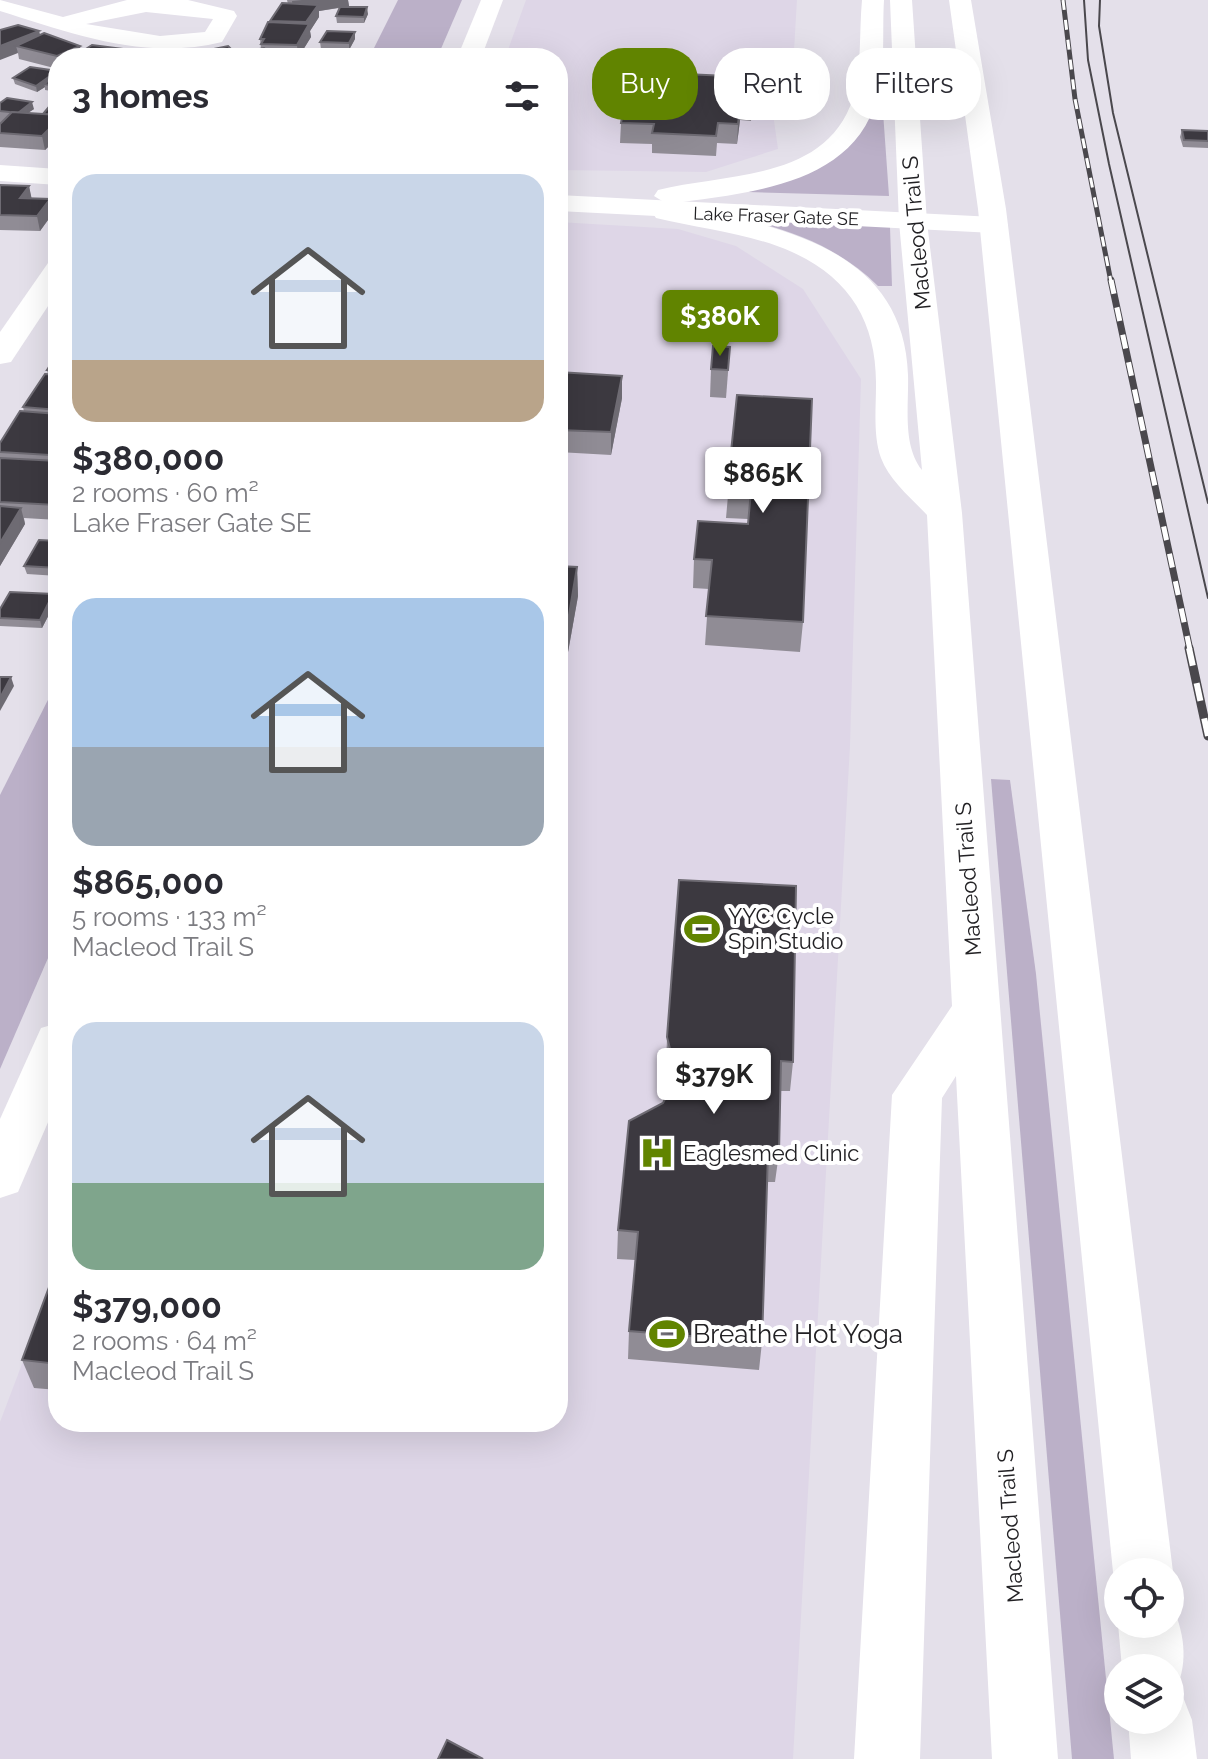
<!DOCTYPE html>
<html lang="en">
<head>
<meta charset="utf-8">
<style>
	:root { --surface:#fff; --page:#f7f7f7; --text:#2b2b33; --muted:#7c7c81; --accent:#618400 }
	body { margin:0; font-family:Raleway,sans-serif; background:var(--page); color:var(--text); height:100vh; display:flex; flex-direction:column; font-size:30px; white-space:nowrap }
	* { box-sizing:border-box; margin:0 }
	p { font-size:26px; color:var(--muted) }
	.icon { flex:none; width:44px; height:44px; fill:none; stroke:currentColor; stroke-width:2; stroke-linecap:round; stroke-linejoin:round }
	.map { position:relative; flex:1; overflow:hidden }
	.side { position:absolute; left:48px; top:48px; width:520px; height:1384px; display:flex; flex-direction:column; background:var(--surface); border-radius:32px; box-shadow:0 8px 32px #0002 }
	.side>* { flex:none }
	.top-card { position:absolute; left:592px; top:48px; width:496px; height:72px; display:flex; gap:16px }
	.fabs { position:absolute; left:1104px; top:1558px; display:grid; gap:16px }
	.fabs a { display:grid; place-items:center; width:80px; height:80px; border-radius:50%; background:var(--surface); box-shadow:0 8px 32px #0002; font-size:40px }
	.price { position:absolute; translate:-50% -68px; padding:0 18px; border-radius:8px; background:#fff; color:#222; font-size:26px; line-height:52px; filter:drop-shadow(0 2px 4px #0008) }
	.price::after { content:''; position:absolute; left:50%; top:48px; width:24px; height:18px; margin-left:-12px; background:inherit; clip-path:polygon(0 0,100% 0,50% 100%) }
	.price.active { background:var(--accent); color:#fff }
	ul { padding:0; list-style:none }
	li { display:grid; align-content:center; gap:16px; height:424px; padding:0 24px }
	li span { display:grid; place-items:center; height:248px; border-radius:24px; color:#555 }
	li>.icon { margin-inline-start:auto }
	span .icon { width:144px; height:144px; fill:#fffc; stroke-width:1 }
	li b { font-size:34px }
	h2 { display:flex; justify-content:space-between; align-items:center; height:96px; padding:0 24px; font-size:34px }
	.chip { padding:0 28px; border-radius:32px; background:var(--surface); box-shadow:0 8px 32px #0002; font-size:28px; line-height:72px }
	.chip.active { background:var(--accent); color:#fff }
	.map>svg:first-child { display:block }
	.built { fill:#ded6e7 }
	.green { fill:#bbb0c8 }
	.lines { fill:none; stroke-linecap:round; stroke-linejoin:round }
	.minor { fill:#fff; fill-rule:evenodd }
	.highway { fill:#fff; fill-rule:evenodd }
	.tram { stroke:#4a484d; stroke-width:2 }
	.rail-far2-casing { stroke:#4a484d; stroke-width:5 }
	.rail-far1-casing { stroke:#4a484d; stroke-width:7 }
	.rail-casing { stroke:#4a484d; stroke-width:9 }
	.rail-far2 { stroke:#fff; stroke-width:3; stroke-dasharray:10; stroke-linecap:butt }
	.rail-far1 { stroke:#fff; stroke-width:5; stroke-dasharray:14; stroke-linecap:butt }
	.rail { stroke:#fff; stroke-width:6; stroke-dasharray:18; stroke-linecap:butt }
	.wall { fill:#908c95 }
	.shaded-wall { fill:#6e6b73 }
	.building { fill:#3c3940; stroke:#6e6b73; stroke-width:2 }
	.labels { text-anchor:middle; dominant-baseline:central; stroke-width:8; stroke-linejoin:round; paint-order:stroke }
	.far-street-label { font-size:18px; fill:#222124; stroke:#fff }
	.street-label { font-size:22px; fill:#222124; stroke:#fff }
	.poi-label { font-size:22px; fill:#222124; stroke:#fff; text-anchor:start }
	.near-poi-label { font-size:26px; fill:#222124; stroke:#fff; text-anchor:start }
</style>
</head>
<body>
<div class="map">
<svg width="1208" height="1759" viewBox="0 0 1208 1759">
	<rect width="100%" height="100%" fill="#e4e0ea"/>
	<g class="built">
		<polygon points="526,0 797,0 792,84 770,93 778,149 706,172 558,170 558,58 505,58"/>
		<polygon points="558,222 678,229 736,246 803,289 861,379 850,746 793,1759 0,1759 0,1422 58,1269 58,1422 558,1422"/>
	</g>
	<g class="green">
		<polygon points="398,0 462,0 437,58 369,58"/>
		<polygon points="871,112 883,112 889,196 748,192 848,146"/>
		<path d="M763 219 890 227 892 286H878C845 253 804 235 759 223Z"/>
		<polygon points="58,680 58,935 0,1069 0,795"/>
		<polygon points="991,779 1010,780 1036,974 1114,1759 1072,1759"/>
	</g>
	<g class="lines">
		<g class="minor">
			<path d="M0 0 63 17 127 0H188L234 11 237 16 222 42C144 61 74 34 0 11ZM146 12 213 19 205 32 160 36 86 24Z"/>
			<polygon points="481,0 503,0 481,58 457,58"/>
			<polygon points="0,165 58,169 58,185 0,181"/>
			<polygon points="558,195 994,217 1004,219 1008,225 1004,231 994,233 558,211"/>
			<polygon points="58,260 58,291 11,362 0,364 0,332 48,263"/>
			<polygon points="58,1023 58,1099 18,1192 0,1198 0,1119 41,1028"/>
		</g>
		<g class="highway">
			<path d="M862 0H884C882 32 886 67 877 98 853 187 745 193 668 204 770 224 904 244 908 375 909 405 902 445 922 470L899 222 890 0H912L927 222 962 513 1058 1759H992L956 1076 942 1098 920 1759H854L892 1095 952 1006 927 515C911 498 889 480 881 458 873 436 876 409 876 386 877 323 850 278 792 252 749 233 701 229 656 218L652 212 656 206 667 204 654 196 658 190C727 173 827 181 853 98 862 67 859 32 862 0Z"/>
			<polygon points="949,0 971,0 1006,209 1173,1572 1170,1580 1170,1572 1118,1572 1118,1585 1113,1572 978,209"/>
			<path d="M1171 1602C1184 1632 1189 1660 1176 1690L1171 1692 1183 1697 1192 1720 1197 1759H1131L1128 1720H1170V1668H1122L1118 1624H1170Z"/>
		</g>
		<g class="tram">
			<polyline points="1084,0 1088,60 1109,164 1208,598"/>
			<polyline points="1100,0 1099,26 1113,113 1208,503"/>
		</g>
		<g class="rail-far2-casing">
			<polyline id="rail-far2" points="1063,0 1075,99 1111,282"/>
		</g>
		<g class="rail-far1-casing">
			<polyline id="rail-far1" points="1111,280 1190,650"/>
		</g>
		<g class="rail-casing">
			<polyline id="rail" points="1189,648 1208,736"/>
		</g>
		<use href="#rail-far2" class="rail-far2"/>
		<use href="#rail-far1" class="rail-far1"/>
		<use href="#rail" class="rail"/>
	</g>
	<g class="wall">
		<polygon points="287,0 348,0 349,6 344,7 368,14 364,23 337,23 336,16 339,8 319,11 319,17 310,31 311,37 298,58 200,58 199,52 236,54 261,49 260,39 270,21 288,4"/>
		<polygon points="0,30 39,31 40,35 81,52 138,51 139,58 196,58 58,58 58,69 19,59 18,53"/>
		<polygon points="355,39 349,50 321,49 320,42"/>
		<polygon points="58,74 58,92 45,90 45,87 37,92 15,84 13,78"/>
		<polygon points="769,78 767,110 752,109 751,121 740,120 737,144 717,143 716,156 652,153 652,144 620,143 621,123 657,107"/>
		<polygon points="58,102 58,147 56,139 45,150 0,147 0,103 34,109 27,113 43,114"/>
		<polygon points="1182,130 1208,133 1208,148 1183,147 1180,137"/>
		<polygon points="0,185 29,186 31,198 50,199 53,213 40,231 0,230"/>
		<polygon points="730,347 726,398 710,397 711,369"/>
		<polygon points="58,353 58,520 24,518 25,524 0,566 0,443 24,412 23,407 48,374 47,370"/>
		<polygon points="558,372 622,376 622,398 611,455 558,452"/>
		<polygon points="737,395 803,622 800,652 705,645 709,589 693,588 694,559 748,524 748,519 726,518"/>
		<polygon points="58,541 58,576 27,574 24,566"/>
		<polygon points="558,566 577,567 578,596 565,669 558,668"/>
		<polygon points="55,603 42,628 0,626 0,609"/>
		<polygon points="667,1037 793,1062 790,1091 780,1091 779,1153 775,1182 767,1182 762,1342 759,1370 628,1359 629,1331 635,1260 617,1259 618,1230 663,1103 671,1088 666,1067"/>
		<polygon points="58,1263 58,1390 34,1388 22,1360"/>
		<polygon points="246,1422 292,1422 291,1427"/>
		<polygon points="350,1422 390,1422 389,1426"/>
	</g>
	<g class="shaded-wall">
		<polygon points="302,0 348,0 349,6 319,11 319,17 310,31 311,37 298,58 297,45 307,28 306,22 294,14 292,1"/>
		<polygon points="367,7 368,14 364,23 364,17"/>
		<polygon points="39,31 42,44 16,46 18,53 0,60 0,46"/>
		<polygon points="355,32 355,39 349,50 349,43"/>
		<polygon points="80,46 82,58 58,58 58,59 57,56"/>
		<polygon points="138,51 139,58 128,58"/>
		<polygon points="57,71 58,78 44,84 45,87 37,92 36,86"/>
		<polygon points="741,101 740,120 737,144 738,124"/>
		<polygon points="32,102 34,109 18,120 17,113"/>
		<polygon points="58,120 58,134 54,133 56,139 45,150 42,136"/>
		<polygon points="29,186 32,200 20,198"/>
		<polygon points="50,199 53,213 40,231 37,216"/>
		<polygon points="622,376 622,398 611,455 611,432"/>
		<polygon points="58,441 58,463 54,470 50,455"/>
		<polygon points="58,467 58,489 50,480"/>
		<polygon points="21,508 25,524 0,566 0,543"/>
		<polygon points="577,567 578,596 565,669 565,639"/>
		<polygon points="53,594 55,603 42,628 40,620"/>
		<polygon points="11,677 14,686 0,711 0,698"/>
	</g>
	<g class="building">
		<polygon points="282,3 318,5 306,22 270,21"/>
		<polygon points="340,7 367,7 364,17 336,16"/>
		<polygon points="268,22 309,24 297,45 261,44 264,39 260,39"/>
		<polygon points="18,25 39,31 0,46 0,30"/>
		<polygon points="327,31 355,32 349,43 320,42"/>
		<polygon points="44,33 80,46 57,56 16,46"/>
		<polygon points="92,45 138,51 128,58 72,58"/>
		<polygon points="228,46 236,54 264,48 275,58 207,58 199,52"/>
		<polygon points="195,52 193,58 139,58 141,53"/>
		<polygon points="30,67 57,71 36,86 13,78"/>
		<polygon points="664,73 769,78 768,90 753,90 752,101 741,101 738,124 718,123 716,136 652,133 654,124 621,123 624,106 657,107"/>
		<polygon points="58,74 58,86 44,84"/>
		<polygon points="7,98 32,102 18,113 0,111 0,103"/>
		<polygon points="53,102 58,102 58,115 43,114"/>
		<polygon points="12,112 58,115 58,120 42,136 0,133 0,124"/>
		<polygon points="1182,130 1208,131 1208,141 1184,140"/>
		<polygon points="0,185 29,186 20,198 50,199 37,216 0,215"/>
		<polygon points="713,346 730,347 728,370 711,369"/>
		<polygon points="58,353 58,370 47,370"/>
		<polygon points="558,372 622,376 611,432 558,430"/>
		<polygon points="45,374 58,375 58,410 23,407"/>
		<polygon points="737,395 812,399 803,622 706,616 712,560 694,559 698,521 748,524 751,491 727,490"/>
		<polygon points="20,411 58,414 58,441 50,455 0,452 0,443"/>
		<polygon points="0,458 58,461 58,467 50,480 58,480 58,503 57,505 0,502"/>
		<polygon points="0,506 21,508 0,543"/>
		<polygon points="39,540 58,541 58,568 24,566"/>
		<polygon points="558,566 577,567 565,639 558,639"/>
		<polygon points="10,592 53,594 40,620 0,618 0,609"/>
		<polygon points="0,677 11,677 0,698"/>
		<polygon points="679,880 796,886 793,1062 781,1061 779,1153 768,1153 762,1342 629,1331 638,1232 618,1230 629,1121 663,1103 677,1076 667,1037"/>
		<polygon points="58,1263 58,1364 22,1360"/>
		<polygon points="447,1740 483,1759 438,1759"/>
	</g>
	<defs>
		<g id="stadium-bare" transform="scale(2.76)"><path d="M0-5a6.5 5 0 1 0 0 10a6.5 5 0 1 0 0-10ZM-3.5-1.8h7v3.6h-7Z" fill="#618400" stroke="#fff" stroke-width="2.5" paint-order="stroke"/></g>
		<g id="hospital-bare" transform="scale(2.76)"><path d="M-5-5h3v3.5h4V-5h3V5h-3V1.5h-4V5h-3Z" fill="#618400" stroke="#fff" stroke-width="2.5" paint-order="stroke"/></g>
	</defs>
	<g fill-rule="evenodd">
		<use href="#stadium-bare" x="702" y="929"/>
		<use href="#hospital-bare" x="657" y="1153"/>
		<use href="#stadium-bare" x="667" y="1334"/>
	</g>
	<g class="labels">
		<g class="far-street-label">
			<text transform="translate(776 216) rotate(2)">Lake Fraser Gate SE</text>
		</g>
		<g class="street-label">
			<text transform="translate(916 233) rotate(-95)">Macleod Trail S</text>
			<text transform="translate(968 879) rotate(-94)">Macleod Trail S</text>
			<text transform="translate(1010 1526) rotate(-94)">Macleod Trail S</text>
		</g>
		<g class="poi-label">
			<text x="728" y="916">YYC Cycle<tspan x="728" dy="25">Spin Studio</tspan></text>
			<text x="683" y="1153">Eaglesmed Clinic</text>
		</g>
		<g class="near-poi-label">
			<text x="693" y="1334">Breathe Hot Yoga</text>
		</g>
	</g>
</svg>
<div class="fabs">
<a><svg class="icon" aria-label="locate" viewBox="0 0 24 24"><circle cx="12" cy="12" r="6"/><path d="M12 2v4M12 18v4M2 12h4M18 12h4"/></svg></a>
<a><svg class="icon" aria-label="layers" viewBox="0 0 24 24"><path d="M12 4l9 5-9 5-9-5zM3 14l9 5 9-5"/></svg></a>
</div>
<b class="price active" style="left:720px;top:358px">$380K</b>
<b class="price" style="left:763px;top:515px">$865K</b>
<b class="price" style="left:714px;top:1116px">$379K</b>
<div class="top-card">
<a class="chip active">Buy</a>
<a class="chip">Rent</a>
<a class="chip">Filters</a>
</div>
<section class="side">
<h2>3 homes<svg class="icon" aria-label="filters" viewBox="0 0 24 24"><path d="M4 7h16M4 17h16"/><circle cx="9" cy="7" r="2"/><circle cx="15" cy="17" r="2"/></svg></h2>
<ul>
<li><span style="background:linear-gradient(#c9d6e8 75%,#b9a48a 0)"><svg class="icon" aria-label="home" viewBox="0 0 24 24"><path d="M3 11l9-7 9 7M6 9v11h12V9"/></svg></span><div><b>$380,000</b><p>2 rooms · 60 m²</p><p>Lake Fraser Gate SE</p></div></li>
<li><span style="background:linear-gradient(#a9c7e8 60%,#9aa5b1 0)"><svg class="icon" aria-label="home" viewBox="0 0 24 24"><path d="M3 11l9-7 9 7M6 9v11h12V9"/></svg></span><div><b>$865,000</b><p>5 rooms · 133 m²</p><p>Macleod Trail S</p></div></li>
<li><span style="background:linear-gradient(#c9d6e8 65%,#7fa58c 0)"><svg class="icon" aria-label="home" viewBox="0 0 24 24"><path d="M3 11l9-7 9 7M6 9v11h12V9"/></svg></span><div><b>$379,000</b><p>2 rooms · 64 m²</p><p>Macleod Trail S</p></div></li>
</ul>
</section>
</div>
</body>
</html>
